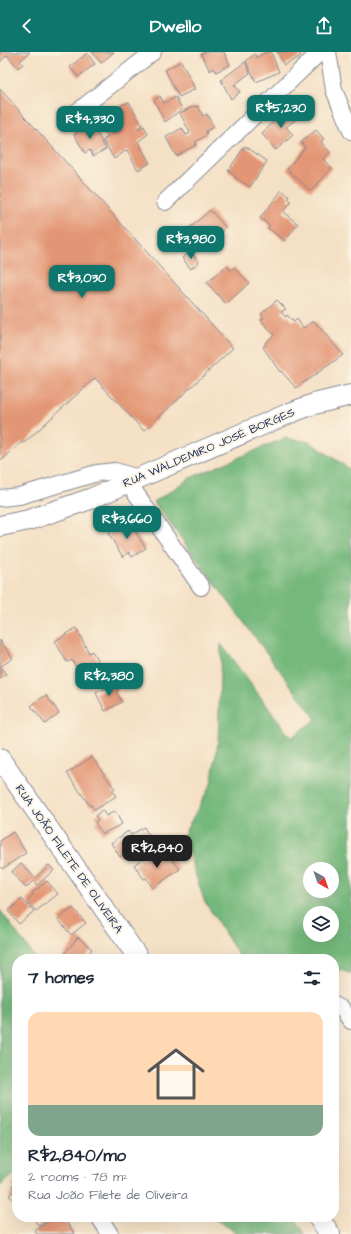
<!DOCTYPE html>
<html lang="en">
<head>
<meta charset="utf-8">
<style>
	:root { --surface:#fff; --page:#f6f6f7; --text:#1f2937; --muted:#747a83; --accent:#0f766e }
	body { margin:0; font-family:"Architects Daughter",sans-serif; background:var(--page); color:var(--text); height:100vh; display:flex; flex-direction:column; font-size:15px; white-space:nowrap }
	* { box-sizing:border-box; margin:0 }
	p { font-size:13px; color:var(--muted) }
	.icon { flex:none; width:22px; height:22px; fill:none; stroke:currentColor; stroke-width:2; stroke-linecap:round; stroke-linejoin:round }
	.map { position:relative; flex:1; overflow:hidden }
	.side { position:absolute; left:12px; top:902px; width:327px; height:268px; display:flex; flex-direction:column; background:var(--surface); border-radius:16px; box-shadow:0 4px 16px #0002 }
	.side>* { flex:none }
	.needle { width:26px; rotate:140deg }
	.fabs { position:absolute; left:303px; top:810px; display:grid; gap:8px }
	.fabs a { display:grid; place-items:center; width:36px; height:36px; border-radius:50%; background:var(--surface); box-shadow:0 4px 16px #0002; font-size:20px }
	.price { position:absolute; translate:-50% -34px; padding:0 9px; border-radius:8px; background:var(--accent); color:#fff; font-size:13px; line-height:26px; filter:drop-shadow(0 1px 2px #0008) }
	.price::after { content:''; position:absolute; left:50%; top:24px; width:12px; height:9px; margin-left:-6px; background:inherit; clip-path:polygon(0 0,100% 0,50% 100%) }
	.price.current { background:#222; color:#fff }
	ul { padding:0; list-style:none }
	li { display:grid; align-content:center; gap:8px; height:212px; padding:0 16px }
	li span { display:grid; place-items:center; height:124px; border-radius:12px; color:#555 }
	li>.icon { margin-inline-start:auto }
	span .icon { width:72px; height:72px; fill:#fffc; stroke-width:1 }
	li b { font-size:17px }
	h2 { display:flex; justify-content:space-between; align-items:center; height:48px; padding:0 16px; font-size:17px }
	header { display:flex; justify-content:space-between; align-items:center; height:52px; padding:0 16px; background:var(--accent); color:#fff; font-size:18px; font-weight:700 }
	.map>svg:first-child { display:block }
	.forest { fill:#74b87b; stroke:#48746c; fill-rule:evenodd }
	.building { fill:#e39675 }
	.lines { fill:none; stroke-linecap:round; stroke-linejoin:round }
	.minor-casing { stroke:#888891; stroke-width:18 }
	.major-casing { stroke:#888891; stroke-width:22 }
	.minor { stroke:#fff; stroke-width:16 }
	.major { stroke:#fff; stroke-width:20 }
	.labels { text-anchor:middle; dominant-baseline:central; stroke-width:4; stroke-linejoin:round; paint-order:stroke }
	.street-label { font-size:12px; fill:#1b2f5e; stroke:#fcf5e5 }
</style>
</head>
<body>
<header><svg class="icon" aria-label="back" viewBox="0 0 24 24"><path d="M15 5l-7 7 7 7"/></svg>Dwello<svg class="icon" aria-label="share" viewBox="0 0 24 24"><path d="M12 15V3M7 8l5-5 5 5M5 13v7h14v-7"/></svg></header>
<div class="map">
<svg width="351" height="1182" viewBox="0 0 351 1182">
	<rect width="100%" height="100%" fill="#fcf5e5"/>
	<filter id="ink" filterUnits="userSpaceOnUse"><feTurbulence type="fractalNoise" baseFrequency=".025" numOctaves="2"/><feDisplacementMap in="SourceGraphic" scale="8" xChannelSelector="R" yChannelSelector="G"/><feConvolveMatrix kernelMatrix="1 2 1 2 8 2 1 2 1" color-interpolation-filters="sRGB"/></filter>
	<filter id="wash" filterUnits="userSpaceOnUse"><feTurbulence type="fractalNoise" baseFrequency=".012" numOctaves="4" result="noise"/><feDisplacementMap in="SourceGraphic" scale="16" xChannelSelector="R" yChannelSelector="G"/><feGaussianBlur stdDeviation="0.9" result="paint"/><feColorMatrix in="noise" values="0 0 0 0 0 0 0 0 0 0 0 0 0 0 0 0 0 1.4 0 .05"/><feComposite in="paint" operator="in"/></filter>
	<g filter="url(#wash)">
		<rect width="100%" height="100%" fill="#f4e0c4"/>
		<g class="forest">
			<path d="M285 386 310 390 351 418V922L341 918 334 919V907H241L204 848 183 784 211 732 218 691 221 592 291 686 316 667 154 450 190 426ZM310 817H332V839H310ZM310 861H332V883H310Z"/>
			<polygon points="0,858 36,907 17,907 17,1120 0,1134"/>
			<polygon points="211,1165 294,1165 305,1182 236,1182 233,1178"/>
		</g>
		<g id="blocks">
			<g class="building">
				<polygon points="0,0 30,0 20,9 23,12 18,16 7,3 0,10"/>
				<polygon points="92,0 114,0 101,11"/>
				<polygon points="205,0 224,0 230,13 216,20 214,16 210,19 201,2"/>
				<polygon points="266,0 271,0 279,20 256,30 246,9 255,2 256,6"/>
				<polygon points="277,0 299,0 301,4 284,13"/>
				<polygon points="87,1 95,12 78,25 70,15"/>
				<polygon points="181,9 195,37 179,45 165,18"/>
				<polygon points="245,10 250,21 234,33 240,40 231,47 221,28"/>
				<polygon points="0,37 233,296 144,379 95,326 24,391 22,390 2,408 0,406"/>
				<polygon points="160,44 164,51 176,45 182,57 165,70 154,48"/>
				<polygon points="129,50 142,73 137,76 139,78 144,74 148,82 138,90 150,111 138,118 127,98 114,107 103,88 108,85 104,79 110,76 113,82 122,78 112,57"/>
				<polygon points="194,54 195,55 198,54 203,64 207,62 213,75 206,79 207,83 195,90 197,92 176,104 166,85 182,76 186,83 190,81 180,61"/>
				<polygon points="294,55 301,63 286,75 293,83 276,98 262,82 276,67 278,69"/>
				<polygon points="92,72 106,97 93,104 90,98 85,101 74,82"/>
				<polygon points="316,78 324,87 321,90 330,100 323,107 332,116 311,139 287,117 305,95 301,90"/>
				<polygon points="245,94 267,109 250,135 234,125 235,124 228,119"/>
				<polygon points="282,138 290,145 288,147 291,150 283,160 298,172 285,189 268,176 270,174 260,166"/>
				<polygon points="210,158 226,176 200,199 184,181"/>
				<polygon points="191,200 199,210 191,217 182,206"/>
				<polygon points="226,214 231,218 234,215 249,231 226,252 207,231"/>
				<polygon points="277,248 286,257 281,260 286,265 287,263 294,270 297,267 303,276 314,269 343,303 296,336 281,319 280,320 263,295 266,293 265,291 274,283 261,268 264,266 261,262"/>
				<polygon points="129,470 146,496 132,505 129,500 123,505 108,481"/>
				<polygon points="76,576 89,601 92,599 101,614 107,611 111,619 87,633 72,608 67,610 55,589"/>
				<polygon points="0,588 13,606 0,615 6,622 0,627"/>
				<polygon points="115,631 118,638 116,640 122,650 105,659 96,641"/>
				<polygon points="46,643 59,661 45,672 31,654"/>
				<polygon points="92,705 115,737 112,739 116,744 95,758 91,753 90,754 67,721"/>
				<polygon points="102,758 106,764 115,759 122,772 102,782 95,770 98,768 95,764"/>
				<polygon points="144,775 152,789 135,800 132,796 120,805 111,791 128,779 131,783"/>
				<polygon points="13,780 26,801 2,817 0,814 0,789"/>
				<polygon points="167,801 180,817 153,836 146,826 144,827 134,813 149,802 155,810"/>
				<polygon points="21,811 35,826 49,813 54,818 37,833 33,829 26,836 11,820"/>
				<polygon points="47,829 58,842 36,859 27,849 33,843 32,841"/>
				<polygon points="22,847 34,859 19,872 8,859"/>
				<polygon points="73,856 86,871 71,883 58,867"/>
				<polygon points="78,885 92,897 84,907 64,907 62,905"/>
				<polygon points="17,1129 17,1154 9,1143 15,1138 12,1133"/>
				<polygon points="32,1165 51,1165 39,1174"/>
				<polygon points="54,1165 63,1165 75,1182 37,1182 35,1179"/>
			</g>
		</g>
	</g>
	<g filter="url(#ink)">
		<use href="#blocks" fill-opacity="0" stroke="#888891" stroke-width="1"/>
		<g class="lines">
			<g class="minor-casing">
				<g id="minor">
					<polyline points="328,0 334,38 351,79"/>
					<polyline points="69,66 153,0"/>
					<polyline points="165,150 320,0"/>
					<polyline points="128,430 201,535"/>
					<polyline points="0,446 19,444 97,421 115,419 138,426"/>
					<polyline points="334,953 342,957 351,969"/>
					<polyline points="99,1165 110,1182"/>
				</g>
			</g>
			<g class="major-casing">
				<g id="major">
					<polyline points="0,474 29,468 90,447 290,361 314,352 351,343"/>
					<polyline points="0,707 139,907"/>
					<polyline points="318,1165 330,1182"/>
				</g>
			</g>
			<use href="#minor" class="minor"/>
			<use href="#major" class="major"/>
		</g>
	</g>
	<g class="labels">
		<g class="street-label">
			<text transform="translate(209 396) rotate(-23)">RUA WALDEMIRO JOSÉ BORGES</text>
			<text transform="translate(69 807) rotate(55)">RUA JOÃO FILETE DE OLIVEIRA</text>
		</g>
	</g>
</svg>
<div class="fabs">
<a><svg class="needle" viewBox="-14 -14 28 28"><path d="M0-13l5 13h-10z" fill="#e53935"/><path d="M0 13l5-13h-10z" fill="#747a83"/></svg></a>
<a><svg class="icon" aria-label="layers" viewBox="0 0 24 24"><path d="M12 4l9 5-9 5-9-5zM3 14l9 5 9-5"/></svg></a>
</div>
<b class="price" style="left:281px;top:77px">R$5,230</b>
<b class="price" style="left:90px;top:88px">R$4,330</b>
<b class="price" style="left:191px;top:208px">R$3,980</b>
<b class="price" style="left:82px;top:247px">R$3,030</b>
<b class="price" style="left:127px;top:488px">R$3,660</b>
<b class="price" style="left:109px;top:645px">R$2,380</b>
<b class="price current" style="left:157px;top:817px">R$2,840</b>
<section class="side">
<h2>7 homes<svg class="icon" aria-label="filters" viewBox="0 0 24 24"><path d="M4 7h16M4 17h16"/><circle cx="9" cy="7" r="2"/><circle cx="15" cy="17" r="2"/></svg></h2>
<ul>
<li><span style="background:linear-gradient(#ffd9b3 75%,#7fa58c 0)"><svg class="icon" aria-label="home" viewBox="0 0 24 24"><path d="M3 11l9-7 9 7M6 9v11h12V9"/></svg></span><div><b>R$2,840/mo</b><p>2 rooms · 78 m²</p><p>Rua João Filete de Oliveira</p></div></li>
</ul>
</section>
</div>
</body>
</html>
